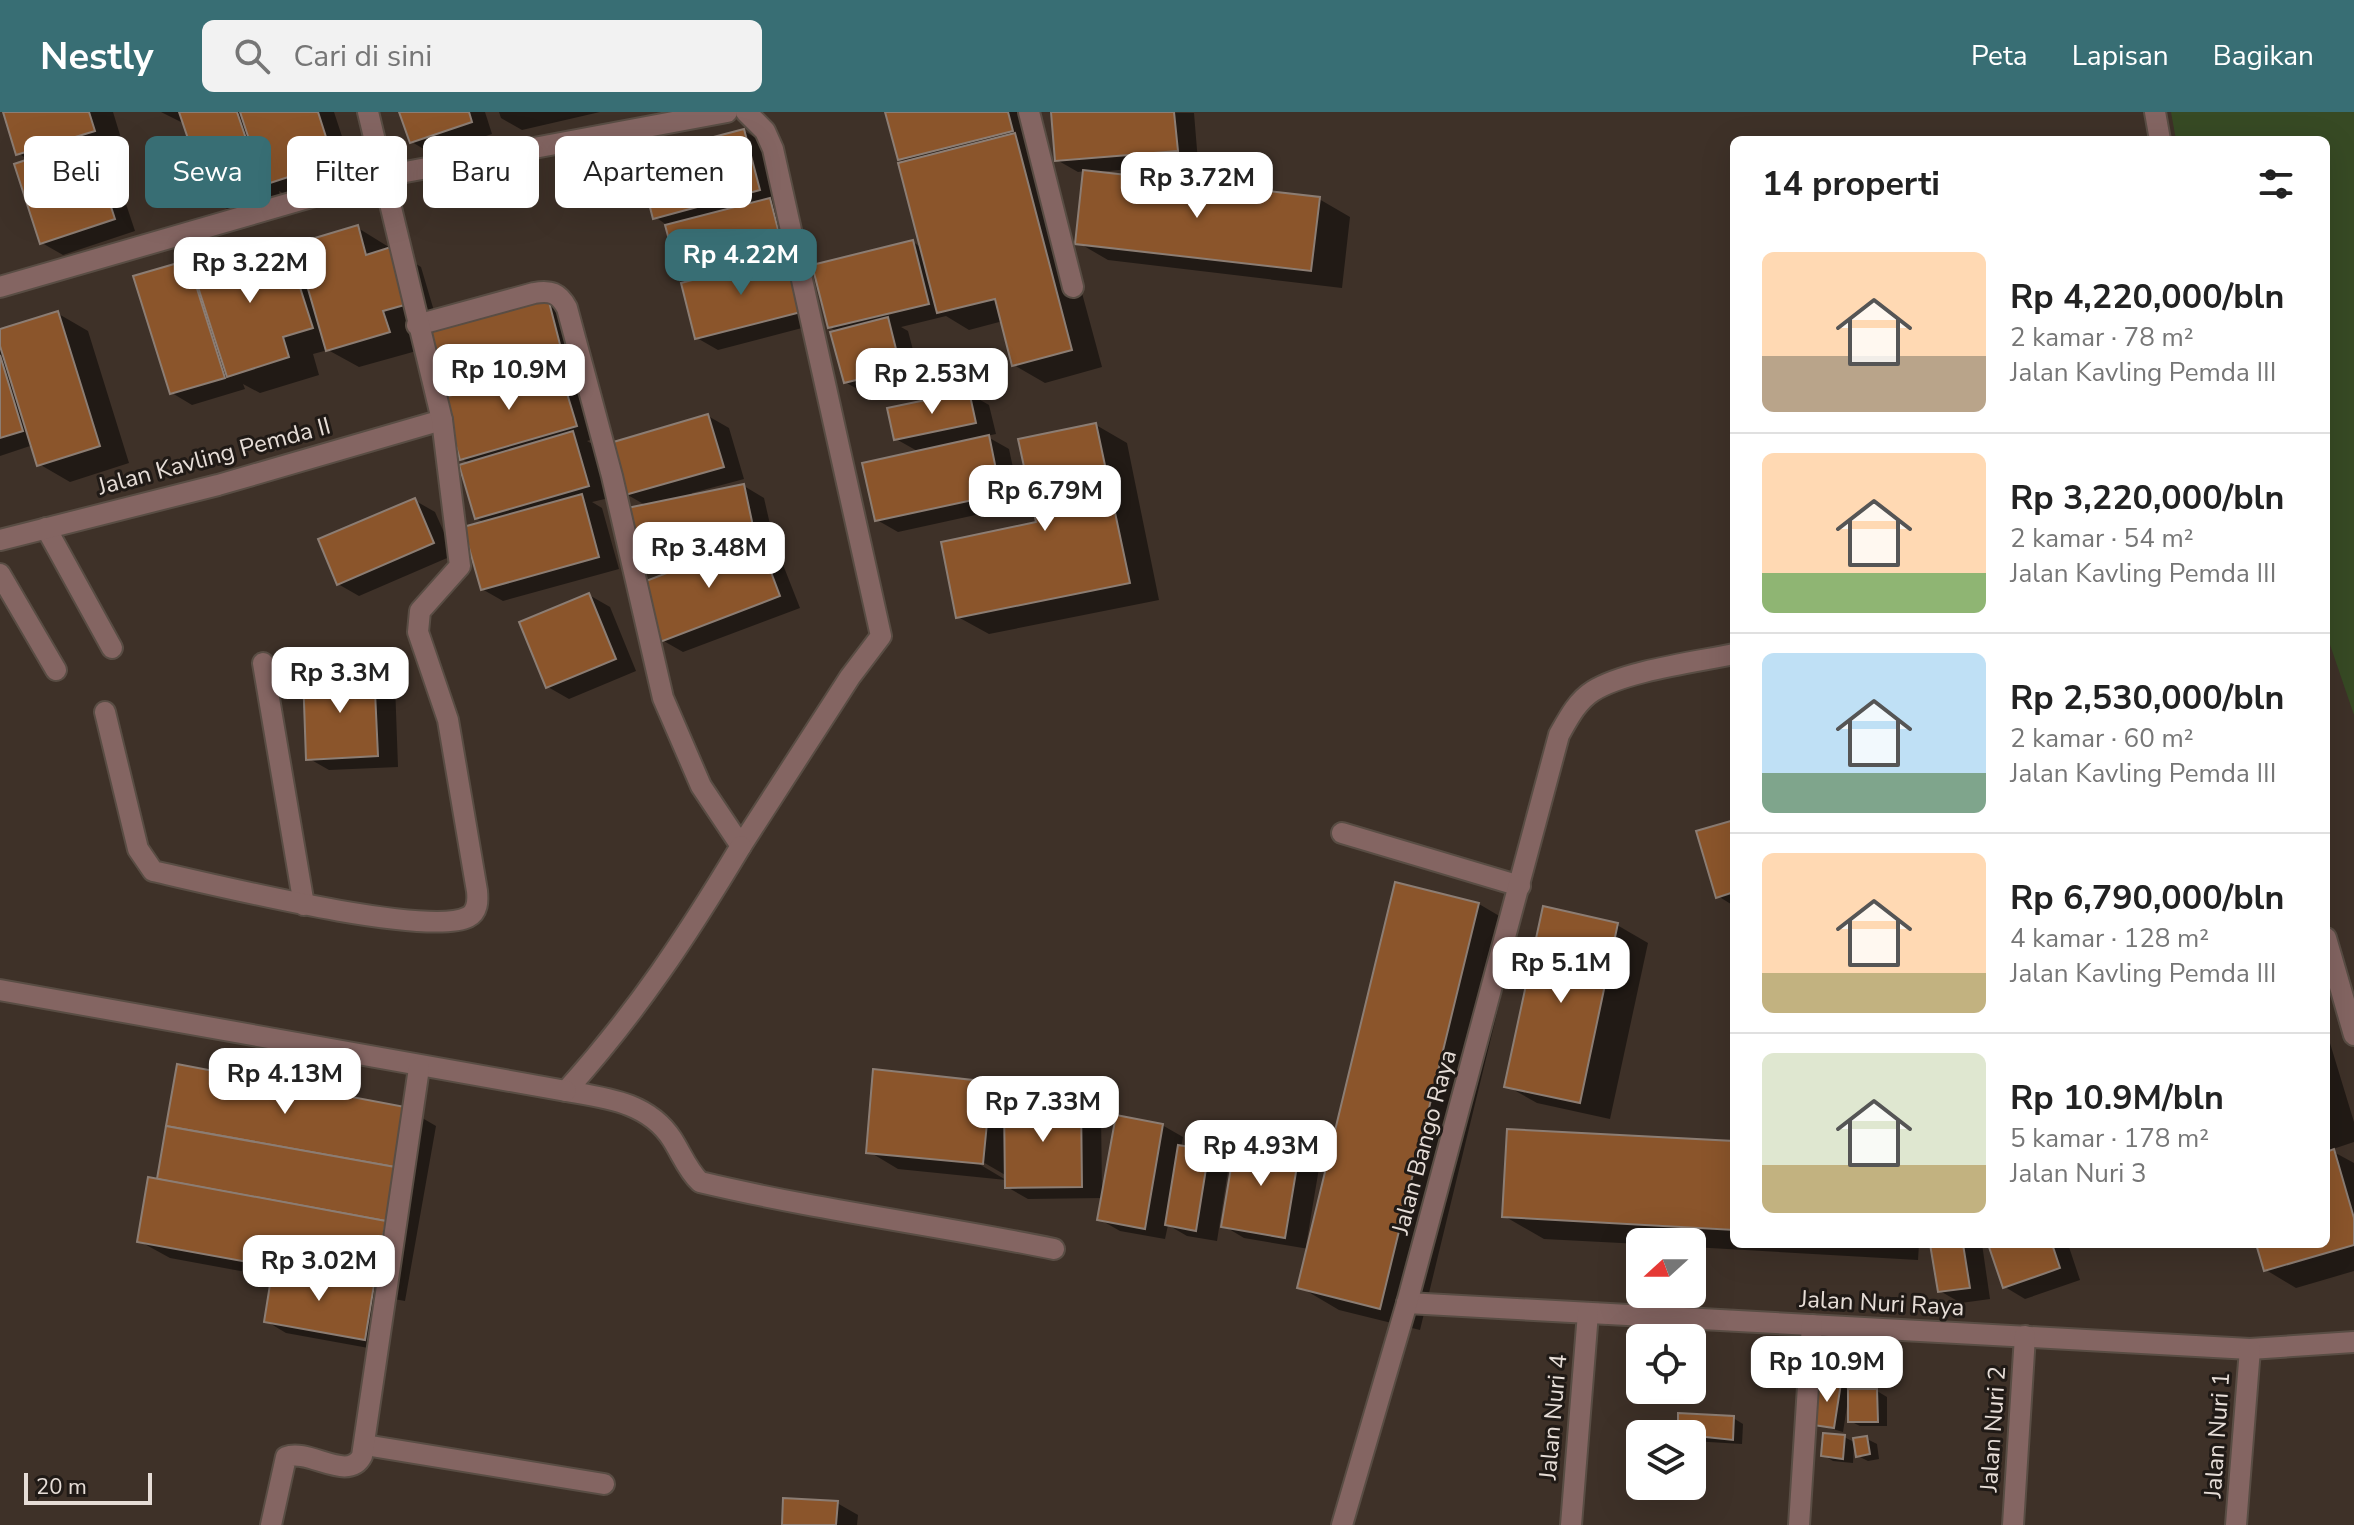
<!DOCTYPE html>
<html lang="id">
<head>
<meta charset="utf-8">
<style>
	:root { --surface:#fff; --page:#f2f2f2; --text:#222; --muted:#767676; --line:#e0e0e0; --accent:#386e74 }
	body { margin:0; font-family:"Nunito Sans",sans-serif; background:var(--page); color:var(--text); height:100vh; display:flex; flex-direction:column; font-size:30px; white-space:nowrap }
	* { box-sizing:border-box; margin:0 }
	p { font-size:26px; color:var(--muted) }
	.icon { flex:none; width:44px; height:44px; fill:none; stroke:currentColor; stroke-width:2; stroke-linecap:round; stroke-linejoin:round }
	.map { position:relative; flex:1; overflow:hidden }
	.sheet { position:absolute; left:1730px; top:24px; width:600px; height:1112px; display:flex; flex-direction:column; background:var(--surface); border-radius:12px; box-shadow:0 8px 32px #0002 }
	.sheet>* { flex:none }
	.hud { position:absolute; left:24px; top:24px; width:760px; height:72px; display:flex; gap:16px }
	.needle { width:52px; rotate:249deg }
	.fabs { position:absolute; left:1626px; top:1116px; display:grid; gap:16px }
	.fabs a { display:grid; place-items:center; width:80px; height:80px; border-radius:12px; background:var(--surface); box-shadow:0 8px 32px #0002; font-size:40px }
	.scale { position:absolute; left:24px; bottom:20px; width:128px; box-sizing:border-box; padding-left:8px; border:4px solid #e6ddd7; border-top:0; font-size:22px; line-height:28px; white-space:nowrap; color:#e6ddd7; -webkit-text-stroke:6px #201a16; paint-order:stroke }
	.price { position:absolute; translate:-50% -68px; padding:0 18px; border-radius:16px; background:#fff; color:#222; font-size:26px; line-height:52px; filter:drop-shadow(0 2px 4px #0008) }
	.price::after { content:''; position:absolute; left:50%; top:48px; width:24px; height:18px; margin-left:-12px; background:inherit; clip-path:polygon(0 0,100% 0,50% 100%) }
	.price.selected { background:var(--accent); color:#fff }
	ul { padding:0; list-style:none }
	li { display:flex; align-items:center; gap:24px; height:200px; padding:0 32px }
	li+li { border-top:2px solid var(--line) }
	li span { display:grid; place-items:center; flex:none; width:224px; height:160px; border-radius:12px; color:#555 }
	li>.icon { margin-inline-start:auto }
	span .icon { width:96px; height:96px; fill:#fffc; stroke-width:1 }
	li b { font-size:34px }
	h2 { display:flex; justify-content:space-between; align-items:center; height:96px; padding:0 32px; font-size:34px }
	.tag { padding:0 28px; border-radius:12px; background:var(--surface); box-shadow:0 8px 32px #0002; font-size:28px; line-height:72px }
	.tag.selected { background:var(--accent); color:#fff }
	header { display:flex; align-items:center; gap:48px; box-sizing:border-box; height:112px; padding:0 40px; background:var(--accent); color:#fff }
	header strong { font-size:38px }
	nav { display:flex; gap:44px; margin-inline-start:auto; font-size:28px }
	.search { width:560px; height:72px; background:var(--page); display:flex; align-items:center; gap:20px; box-sizing:border-box; padding:0 28px; border-radius:12px; color:var(--muted); font-size:30px }
	.map>svg:first-child { display:block }
	.green { fill:#374a24 }
	.shadow { fill:#0007 }
	.building { fill:#8b552b; stroke:#8c7d73; stroke-width:2 }
	.lines { fill:none; stroke-linecap:round; stroke-linejoin:round }
	.minor-casing { stroke:#594d44; stroke-width:24 }
	.minor { stroke:#846562; stroke-width:20 }
	.labels { text-anchor:middle; dominant-baseline:central; stroke-width:6; stroke-linejoin:round; paint-order:stroke }
	.street-label { font-size:24px; fill:#e6ddd7; stroke:#201a16 }
</style>
</head>
<body>
<header>
<strong>Nestly</strong>
<div class="search"><svg class="icon" aria-label="search" viewBox="0 0 24 24"><circle cx="10" cy="10" r="6"/><path d="M15 15l6 6"/></svg>Cari di sini</div>
<nav><a>Peta</a><a>Lapisan</a><a>Bagikan</a></nav>
</header>
<div class="map">
<svg width="2354" height="1413" viewBox="0 0 2354 1413">
	<rect width="100%" height="100%" fill="#3e3128"/>
	<polygon class="green" points="2171,0 2354,0 2354,603 2326,521 2326,28 2176,28"/>
	<g class="shadow">
		<polygon points="5,0 113,0 124,36 109,41 135,119 63,143 42,131 30,49 18,41"/>
		<polygon points="334,0 354,61 287,83 279,79 280,83 231,99 210,87 185,12 161,0"/>
		<polygon points="402,0 485,0 492,22 432,42 412,30"/>
		<polygon points="499,0 600,0 522,18 501,6"/>
		<polygon points="887,0 1033,0 1102,255 1045,271 1014,253 1003,209 969,218 946,204 901,215 908,219 921,268 866,282 845,270 838,220 830,215 913,130 922,136 907,51 899,47"/>
		<polygon points="1053,0 1194,1 1198,50 1089,61 1319,87 1350,105 1342,176 1108,148 1077,130 1085,59 1078,60 1057,48"/>
		<polygon points="744,19 765,31 821,211 718,238 697,226 688,171 681,167 667,113 655,105"/>
		<polygon points="358,116 421,155 437,209 420,238 359,255 328,238 313,242 319,263 260,281 243,272 245,277 192,293 172,281 188,150 193,153 252,130 280,146 289,143 302,150"/>
		<polygon points="547,189 568,201 583,255 567,259 579,266 597,326 587,329 594,333 609,386 592,390 602,396 619,457 503,489 482,477 485,411 476,406 470,352 462,347 457,284 442,276"/>
		<polygon points="57,201 88,219 129,351 70,370 39,352 33,333 0,344 0,235 3,237 0,219"/>
		<polygon points="968,281 989,293 996,322 986,324 1009,337 1021,393 898,420 877,408 919,340 896,327"/>
		<polygon points="708,304 729,316 744,367 692,381 693,384 744,374 764,386 774,430 765,432 778,440 800,496 683,540 662,528 711,443 660,454 639,442 647,394 626,382"/>
		<polygon points="1096,313 1127,331 1159,488 989,522 958,505 1038,412"/>
		<polygon points="414,388 435,400 454,443 359,484 338,472"/>
		<polygon points="589,483 610,495 636,559 569,587 548,575"/>
		<polygon points="374,560 395,572 398,655 329,658 308,646"/>
		<polygon points="1734,710 1734,794 1718,784"/>
		<polygon points="1479,792 1518,815 1420,1218 1339,1198 1300,1175 1309,1137 1244,1126 1224,1114 1299,1038 1320,1050 1306,1134 1309,1134"/>
		<polygon points="1617,813 1648,831 1610,1007 1537,991 1507,974"/>
		<polygon points="2326,918 2354,1010 2354,1030 2330,1038 2354,1051 2354,1159 2296,1176 2266,1158 2258,1132 2326,1132"/>
		<polygon points="990,972 1021,991 1080,990 1101,1002 1102,1079 1162,1013 1183,1025 1181,1036 1209,1040 1229,1052 1217,1129 1187,1124 1168,1113 1165,1127 1120,1119 1099,1107 1103,1086 1028,1087 1007,1075 1007,1064 976,1046 974,1049 1006,1068 898,1057 868,1039"/>
		<polygon points="405,996 436,1014 405,1189 394,1187 385,1239 286,1221 266,1209 273,1165 170,1146 139,1129 158,1069"/>
		<polygon points="1734,1031 1734,1132 1919,1132 1918,1148 1692,1135 1692,1130 1640,1132 1544,1127 1504,1104"/>
		<polygon points="1932,1132 1982,1132 1990,1187 1961,1191 1940,1179"/>
		<polygon points="1990,1132 2068,1132 2080,1168 2025,1187 2005,1175"/>
		<polygon points="1840,1273 1851,1279 1877,1279 1887,1285 1887,1314 1860,1314 1850,1309 1847,1294 1843,1320 1815,1312"/>
		<polygon points="1733,1306 1743,1312 1742,1332 1692,1329 1692,1322"/>
		<polygon points="1844,1325 1854,1330 1853,1351 1833,1349 1823,1343"/>
		<polygon points="1867,1327 1877,1332 1879,1347 1868,1349 1858,1344"/>
		<polygon points="837,1391 858,1403 857,1413 784,1413"/>
	</g>
	<g class="building">
		<polygon points="3,0 89,0 95,19 16,43"/>
		<polygon points="179,0 237,0 261,71 209,89"/>
		<polygon points="240,0 318,0 334,50 264,73"/>
		<polygon points="399,0 469,0 472,10 410,31"/>
		<polygon points="885,0 1008,0 1013,19 898,48"/>
		<polygon points="1051,0 1174,0 1178,39 1055,49"/>
		<polygon points="744,17 760,78 653,107 637,45"/>
		<polygon points="1015,21 1072,238 1012,254 995,187 937,201 898,51"/>
		<polygon points="89,27 115,107 40,132 14,52"/>
		<polygon points="1083,58 1320,85 1311,159 1075,132"/>
		<polygon points="770,86 784,141 680,168 665,113"/>
		<polygon points="358,113 366,143 391,135 408,192 383,199 390,220 326,239 295,132"/>
		<polygon points="252,127 260,150 289,141 313,216 283,225 289,245 227,265 189,147"/>
		<polygon points="913,128 929,192 828,216 812,153"/>
		<polygon points="787,143 801,200 695,227 681,171"/>
		<polygon points="188,148 225,266 170,282 133,164"/>
		<polygon points="548,186 563,244 440,277 425,220"/>
		<polygon points="58,199 100,334 37,354 0,234 0,217"/>
		<polygon points="888,205 901,257 844,271 830,220"/>
		<polygon points="0,243 23,319 0,326"/>
		<polygon points="558,252 577,314 460,348 442,286"/>
		<polygon points="969,279 976,311 894,328 887,296"/>
		<polygon points="708,302 724,355 625,383 610,331"/>
		<polygon points="1096,311 1130,471 956,506 941,430 1036,410 1018,327"/>
		<polygon points="573,319 589,374 475,407 459,353"/>
		<polygon points="989,323 1001,382 875,409 862,351"/>
		<polygon points="744,372 754,419 637,443 627,396"/>
		<polygon points="582,382 599,445 481,478 463,415"/>
		<polygon points="415,386 434,431 337,473 318,427"/>
		<polygon points="758,426 780,484 660,530 638,472"/>
		<polygon points="589,481 616,547 546,576 519,510"/>
		<polygon points="374,558 378,644 306,648 303,561"/>
		<polygon points="1734,708 1734,780 1716,786 1696,719"/>
		<polygon points="1395,770 1479,791 1380,1197 1297,1176"/>
		<polygon points="1543,794 1618,811 1580,991 1504,975"/>
		<polygon points="177,952 405,995 395,1055 166,1014"/>
		<polygon points="873,957 991,970 983,1052 866,1041"/>
		<polygon points="1081,988 1082,1075 1005,1076 1004,990"/>
		<polygon points="1116,1003 1163,1012 1145,1117 1097,1108"/>
		<polygon points="166,1014 395,1055 386,1109 157,1067"/>
		<polygon points="1507,1017 1734,1029 1734,1118 1502,1105"/>
		<polygon points="1236,1026 1300,1036 1285,1126 1221,1115"/>
		<polygon points="1178,1033 1209,1038 1196,1119 1165,1113"/>
		<polygon points="2334,1037 2354,1106 2354,1133 2264,1159 2256,1132 2326,1132 2326,1040"/>
		<polygon points="148,1065 386,1109 374,1173 137,1130"/>
		<polygon points="1930,1132 1963,1132 1970,1176 1938,1180"/>
		<polygon points="1988,1132 2052,1132 2060,1156 2003,1176"/>
		<polygon points="273,1154 374,1173 365,1228 264,1210"/>
		<polygon points="1820,1268 1841,1271 1834,1316 1813,1313"/>
		<polygon points="1848,1277 1877,1277 1878,1310 1848,1310"/>
		<polygon points="1678,1301 1734,1304 1733,1328 1678,1322"/>
		<polygon points="1823,1321 1845,1323 1843,1347 1821,1344"/>
		<polygon points="1867,1324 1870,1342 1856,1345 1853,1326"/>
		<polygon points="783,1386 838,1389 836,1413 782,1413"/>
	</g>
	<g class="lines">
		<g class="minor-casing">
			<g id="minor">
				<polyline points="1029,0 1073,175"/>
				<polyline points="2155,0 2160,28"/>
				<polyline points="0,175 384,64 727,0"/>
				<path d="M417 213 534 181C551 178 559 181 567 196L612 364 663 586 701 674 741 734 850 565 881 524 773 37 765 19 746 0"/>
				<polyline points="46,416 112,536"/>
				<polyline points="0,428 218,373 442,308"/>
				<polyline points="0,462 56,558"/>
				<polyline points="263,551 304,793"/>
				<path d="M105 600 138 737 153 759C207 771 427 826 468 805 478 800 478 789 477 779L448 608 418 520 420 499 460 454 442 308 368 0"/>
				<polyline points="1342,721 1520,774"/>
				<path d="M741 734C687 824 637 900 566 979 606 986 648 990 672 1027 681 1041 688 1059 700 1070 817 1098 937 1113 1054 1137"/>
				<polyline points="2326,826 2354,923"/>
				<polyline points="0,878 566,979"/>
				<polyline points="1407,1191 2250,1237 2354,1230"/>
				<polyline points="365,1333 604,1372"/>
				<path d="M271 1413 286 1345C309 1336 348 1371 362 1344L419 956"/>
				<path d="M1342 1413 1407 1191 1559 623C1568 607 1577 589 1593 579 1625 559 1696 550 1734 542"/>
				<polyline points="1571,1413 1588,1201"/>
				<polyline points="1799,1413 1812,1213"/>
				<polyline points="2013,1413 2025,1224"/>
				<polyline points="2236,1413 2250,1237"/>
			</g>
		</g>
		<use href="#minor" class="minor"/>
	</g>
	<g class="labels">
		<g class="street-label">
			<text transform="translate(214 344) rotate(-15)">Jalan Kavling Pemda II</text>
			<text transform="translate(1424 1030) rotate(-75)">Jalan Bango Raya</text>
			<text transform="translate(1882 1191) rotate(3)">Jalan Nuri Raya</text>
			<text transform="translate(1553 1305) rotate(-85)">Jalan Nuri 4</text>
			<text transform="translate(1993 1317) rotate(-86)">Jalan Nuri 2</text>
			<text transform="translate(2217 1323) rotate(-86)">Jalan Nuri 1</text>
		</g>
	</g>
</svg>
<div class="fabs">
<a><svg class="needle" viewBox="-14 -14 28 28"><path d="M0-13l5 13h-10z" fill="#e53935"/><path d="M0 13l5-13h-10z" fill="#767676"/></svg></a>
<a><svg class="icon" aria-label="locate" viewBox="0 0 24 24"><circle cx="12" cy="12" r="6"/><path d="M12 2v4M12 18v4M2 12h4M18 12h4"/></svg></a>
<a><svg class="icon" aria-label="layers" viewBox="0 0 24 24"><path d="M12 4l9 5-9 5-9-5zM3 14l9 5 9-5"/></svg></a>
</div>
<div class="scale">20 m</div>
<b class="price" style="left:1197px;top:108px">Rp 3.72M</b>
<b class="price selected" style="left:741px;top:185px">Rp 4.22M</b>
<b class="price" style="left:250px;top:193px">Rp 3.22M</b>
<b class="price" style="left:509px;top:300px">Rp 10.9M</b>
<b class="price" style="left:932px;top:304px">Rp 2.53M</b>
<b class="price" style="left:1045px;top:421px">Rp 6.79M</b>
<b class="price" style="left:709px;top:478px">Rp 3.48M</b>
<b class="price" style="left:340px;top:603px">Rp 3.3M</b>
<b class="price" style="left:1561px;top:893px">Rp 5.1M</b>
<b class="price" style="left:285px;top:1004px">Rp 4.13M</b>
<b class="price" style="left:1043px;top:1032px">Rp 7.33M</b>
<b class="price" style="left:1261px;top:1076px">Rp 4.93M</b>
<b class="price" style="left:319px;top:1191px">Rp 3.02M</b>
<b class="price" style="left:1827px;top:1292px">Rp 10.9M</b>
<div class="hud">
<a class="tag">Beli</a>
<a class="tag selected">Sewa</a>
<a class="tag">Filter</a>
<a class="tag">Baru</a>
<a class="tag">Apartemen</a>
</div>
<section class="sheet">
<h2>14 properti<svg class="icon" aria-label="filters" viewBox="0 0 24 24"><path d="M4 7h16M4 17h16"/><circle cx="9" cy="7" r="2"/><circle cx="15" cy="17" r="2"/></svg></h2>
<ul>
<li><span style="background:linear-gradient(#ffd9b3 65%,#b9a48a 0)"><svg class="icon" aria-label="home" viewBox="0 0 24 24"><path d="M3 11l9-7 9 7M6 9v11h12V9"/></svg></span><div><b>Rp 4,220,000/bln</b><p>2 kamar · 78 m²</p><p>Jalan Kavling Pemda III</p></div></li>
<li><span style="background:linear-gradient(#ffd9b3 75%,#8fb573 0)"><svg class="icon" aria-label="home" viewBox="0 0 24 24"><path d="M3 11l9-7 9 7M6 9v11h12V9"/></svg></span><div><b>Rp 3,220,000/bln</b><p>2 kamar · 54 m²</p><p>Jalan Kavling Pemda III</p></div></li>
<li><span style="background:linear-gradient(#bfe0f5 75%,#7fa58c 0)"><svg class="icon" aria-label="home" viewBox="0 0 24 24"><path d="M3 11l9-7 9 7M6 9v11h12V9"/></svg></span><div><b>Rp 2,530,000/bln</b><p>2 kamar · 60 m²</p><p>Jalan Kavling Pemda III</p></div></li>
<li><span style="background:linear-gradient(#ffd9b3 75%,#c2b280 0)"><svg class="icon" aria-label="home" viewBox="0 0 24 24"><path d="M3 11l9-7 9 7M6 9v11h12V9"/></svg></span><div><b>Rp 6,790,000/bln</b><p>4 kamar · 128 m²</p><p>Jalan Kavling Pemda III</p></div></li>
<li><span style="background:linear-gradient(#dfe7d0 70%,#c2b280 0)"><svg class="icon" aria-label="home" viewBox="0 0 24 24"><path d="M3 11l9-7 9 7M6 9v11h12V9"/></svg></span><div><b>Rp 10.9M/bln</b><p>5 kamar · 178 m²</p><p>Jalan Nuri 3</p></div></li>
</ul>
</section>
</div>
</body>
</html>
